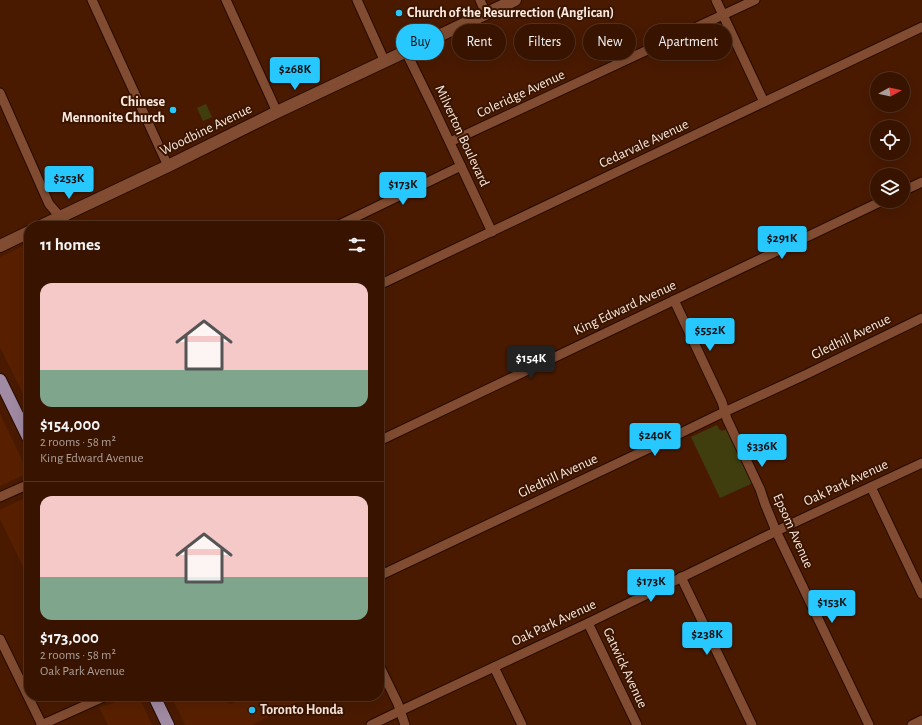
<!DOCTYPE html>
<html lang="en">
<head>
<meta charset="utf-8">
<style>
	:root { --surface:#381400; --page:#43210f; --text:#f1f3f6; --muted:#ab9e99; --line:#523322; --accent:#27c8ff }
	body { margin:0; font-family:"Alegreya Sans",sans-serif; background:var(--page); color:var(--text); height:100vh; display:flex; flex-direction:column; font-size:15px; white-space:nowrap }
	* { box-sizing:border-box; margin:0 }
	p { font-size:13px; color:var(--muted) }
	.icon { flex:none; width:22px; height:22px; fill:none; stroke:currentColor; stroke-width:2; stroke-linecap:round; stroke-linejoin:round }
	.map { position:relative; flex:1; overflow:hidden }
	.side { position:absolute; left:24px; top:221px; width:360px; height:480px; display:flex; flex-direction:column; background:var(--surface); border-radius:16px; box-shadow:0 4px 16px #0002,0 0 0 1px var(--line) }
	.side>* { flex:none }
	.guide { position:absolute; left:396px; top:24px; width:380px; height:36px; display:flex; gap:8px }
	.needle { width:26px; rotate:82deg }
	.controls { position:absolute; left:870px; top:72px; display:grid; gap:8px }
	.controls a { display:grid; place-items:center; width:40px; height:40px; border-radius:50%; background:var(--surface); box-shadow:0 4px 16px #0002,0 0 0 1px var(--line); font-size:20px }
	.price { position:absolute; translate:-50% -34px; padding:0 9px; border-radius:4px; background:var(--accent); color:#111; font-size:13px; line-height:26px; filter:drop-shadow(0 1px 2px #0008) }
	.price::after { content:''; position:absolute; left:50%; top:24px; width:12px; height:9px; margin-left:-6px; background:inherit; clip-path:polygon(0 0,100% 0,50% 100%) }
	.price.active { background:#222; color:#fff }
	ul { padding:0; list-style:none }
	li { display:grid; align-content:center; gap:8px; height:212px; padding:0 16px }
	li+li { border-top:1px solid var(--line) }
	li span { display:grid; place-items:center; height:124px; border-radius:12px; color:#555 }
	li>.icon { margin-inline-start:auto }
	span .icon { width:72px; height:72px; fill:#fffc; stroke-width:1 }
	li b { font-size:17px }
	h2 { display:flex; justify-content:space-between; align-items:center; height:48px; padding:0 16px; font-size:17px }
	.tag { padding:0 14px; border-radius:18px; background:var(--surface); box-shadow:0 4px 16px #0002,0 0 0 1px var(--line); font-size:14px; line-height:36px }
	.tag.active { background:var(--accent); color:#111 }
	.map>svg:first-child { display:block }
	.built { fill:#582000 }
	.green { fill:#403e0e }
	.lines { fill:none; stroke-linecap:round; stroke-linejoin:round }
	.street-casing { stroke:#250b01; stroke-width:11 }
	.secondary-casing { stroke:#250b01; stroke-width:14 }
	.primary-casing { stroke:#250b01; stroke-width:14 }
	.street { stroke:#814c31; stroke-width:9 }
	.secondary { stroke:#814c31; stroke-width:12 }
	.primary { stroke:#a18aa3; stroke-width:12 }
	.poi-dot { fill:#27c8ff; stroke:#3a1501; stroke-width:1.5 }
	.labels { text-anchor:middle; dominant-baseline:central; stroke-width:4; stroke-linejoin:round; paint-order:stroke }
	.poi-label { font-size:14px; font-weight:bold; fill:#fce9df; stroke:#3a1501; text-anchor:start }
	.street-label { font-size:14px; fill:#fce9df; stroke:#3a1501 }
</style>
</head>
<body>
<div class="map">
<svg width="922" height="725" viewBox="0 0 922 725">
	<rect width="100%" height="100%" fill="#4a1a00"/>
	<g class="built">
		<polygon points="29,243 29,406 0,347 0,257"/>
		<polygon points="0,414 28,472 26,474 0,486"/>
		<polygon points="29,496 29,579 0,519 0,510"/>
		<polygon points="130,696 139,697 152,725 108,725 99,707 108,705"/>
		<polygon points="171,696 224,696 228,703 231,704 247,696 309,696 252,725 185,725"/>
	</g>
	<g class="green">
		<polygon points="206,104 212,117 203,121 197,108"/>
		<polygon points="717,425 719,429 722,431 727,429 753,483 720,498 691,437"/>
	</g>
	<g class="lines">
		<g class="street-casing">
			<g id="street">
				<polyline points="92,0 168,166"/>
				<polyline points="226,0 277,112"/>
				<polyline points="357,0 385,62"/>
				<polyline points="480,0 486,14"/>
				<polyline points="716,0 764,102"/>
				<polyline points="406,52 434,109 492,232"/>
				<polyline points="0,93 49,204 68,226"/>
				<polyline points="450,142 755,0"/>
				<polyline points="903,191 922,182"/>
				<polyline points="337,226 461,166"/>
				<polyline points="379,285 922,27"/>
				<polyline points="674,300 722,402 727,419 760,489 765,504 776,531 869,725"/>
				<polyline points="379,441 882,201"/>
				<polyline points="871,487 922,594"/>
				<polyline points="0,497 29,484"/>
				<polyline points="379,576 654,446 720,414 807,374 922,318"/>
				<polyline points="681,577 752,725"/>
				<polyline points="588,623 637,725"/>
				<polyline points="0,639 42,725"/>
				<polyline points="380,667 398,704 405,725"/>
				<polyline points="494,667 522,725"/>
				<polyline points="41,725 106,696"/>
				<polyline points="371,725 400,711 588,623 787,526 922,463"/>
				<polyline points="912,725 922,720"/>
			</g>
		</g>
		<g class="secondary-casing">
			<g id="secondary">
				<polyline points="41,226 168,166 277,112 515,0"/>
				<polyline points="0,246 29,232"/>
			</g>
		</g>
		<g class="primary-casing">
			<g id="primary">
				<polyline points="0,380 29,439"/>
				<polyline points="154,696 168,725"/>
			</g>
		</g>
		<use href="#street" class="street"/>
		<use href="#secondary" class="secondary"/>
		<use href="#primary" class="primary"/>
	</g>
	<g class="poi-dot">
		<circle cx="399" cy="13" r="4"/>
		<circle cx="173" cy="110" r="4"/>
		<circle cx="252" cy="710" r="4"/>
	</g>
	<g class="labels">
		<g class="poi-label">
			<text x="407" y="13">Church of the Resurrection (Anglican)</text>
			<text x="165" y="102" text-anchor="end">Chinese<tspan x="165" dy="16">Mennonite Church</tspan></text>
			<text x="260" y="710">Toronto Honda</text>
		</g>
		<g class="street-label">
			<text transform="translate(521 94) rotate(-25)">Coleridge Avenue</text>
			<text transform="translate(206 130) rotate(-26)">Woodbine Avenue</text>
			<text transform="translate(462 136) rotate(65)">Milverton Boulevard</text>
			<text transform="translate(644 144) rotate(-25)">Cedarvale Avenue</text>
			<text transform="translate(625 308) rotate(-25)">King Edward Avenue</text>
			<text transform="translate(851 337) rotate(-26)">Gledhill Avenue</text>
			<text transform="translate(558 476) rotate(-25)">Gledhill Avenue</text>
			<text transform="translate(846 483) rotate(-25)">Oak Park Avenue</text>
			<text transform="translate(793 531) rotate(66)">Epsom Avenue</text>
			<text transform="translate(554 623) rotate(-25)">Oak Park Avenue</text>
			<text transform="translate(625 668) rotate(65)">Gatwick Avenue</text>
		</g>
	</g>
</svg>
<div class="controls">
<a><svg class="needle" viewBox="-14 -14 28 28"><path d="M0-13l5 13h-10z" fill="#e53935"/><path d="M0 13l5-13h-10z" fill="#ab9e99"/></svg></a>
<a><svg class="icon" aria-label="locate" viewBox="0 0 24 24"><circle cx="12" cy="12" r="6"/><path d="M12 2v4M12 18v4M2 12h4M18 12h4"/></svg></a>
<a><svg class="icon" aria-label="layers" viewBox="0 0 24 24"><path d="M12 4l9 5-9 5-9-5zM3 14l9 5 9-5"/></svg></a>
</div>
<b class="price" style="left:295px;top:91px">$268K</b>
<b class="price" style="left:69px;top:200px">$253K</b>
<b class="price" style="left:403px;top:206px">$173K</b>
<b class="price" style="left:782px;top:260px">$291K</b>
<b class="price" style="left:710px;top:352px">$552K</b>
<b class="price active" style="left:531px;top:380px">$154K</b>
<b class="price" style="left:655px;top:457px">$240K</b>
<b class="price" style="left:762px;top:468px">$336K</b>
<b class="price" style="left:651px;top:603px">$173K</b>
<b class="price" style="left:832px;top:624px">$153K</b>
<b class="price" style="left:707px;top:656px">$238K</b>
<div class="guide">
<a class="tag active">Buy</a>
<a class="tag">Rent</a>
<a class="tag">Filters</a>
<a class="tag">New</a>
<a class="tag">Apartment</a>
</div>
<section class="side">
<h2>11 homes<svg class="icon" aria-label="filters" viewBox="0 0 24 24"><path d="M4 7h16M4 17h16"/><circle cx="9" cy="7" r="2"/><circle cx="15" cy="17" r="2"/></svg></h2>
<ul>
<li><span style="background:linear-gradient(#f6c9c9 70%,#7fa58c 0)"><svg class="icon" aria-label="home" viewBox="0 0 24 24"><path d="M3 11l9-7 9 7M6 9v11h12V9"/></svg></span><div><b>$154,000</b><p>2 rooms · 58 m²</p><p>King Edward Avenue</p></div></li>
<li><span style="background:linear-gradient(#f6c9c9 65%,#7fa58c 0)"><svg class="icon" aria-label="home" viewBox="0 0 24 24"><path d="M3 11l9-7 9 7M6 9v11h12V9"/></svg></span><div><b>$173,000</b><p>2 rooms · 58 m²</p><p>Oak Park Avenue</p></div></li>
</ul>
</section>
</div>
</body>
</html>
